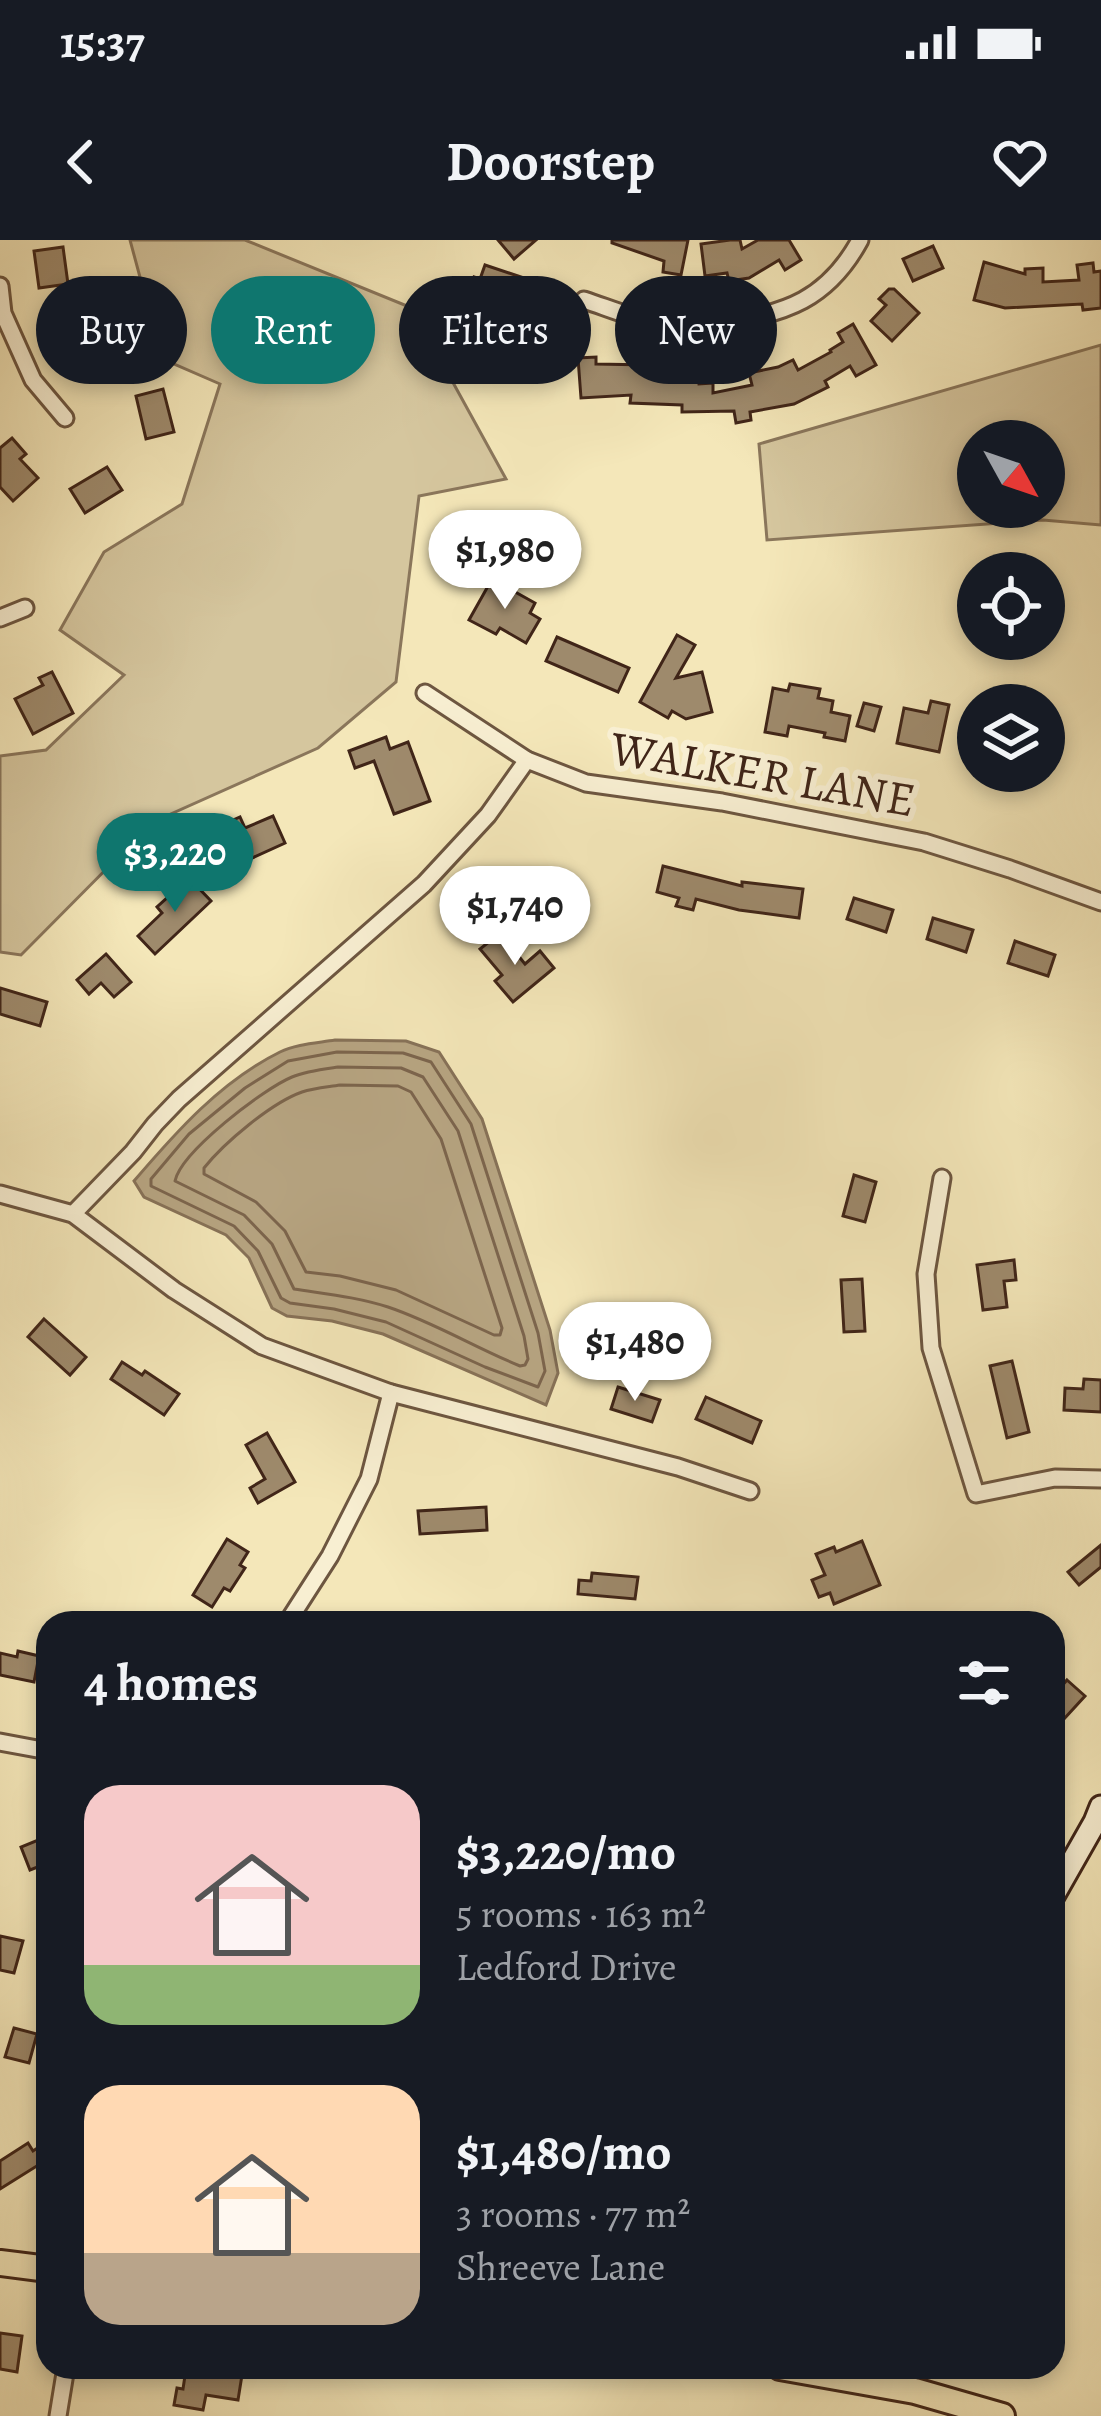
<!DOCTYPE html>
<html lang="en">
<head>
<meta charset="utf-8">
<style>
	:root { --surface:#171b24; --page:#242831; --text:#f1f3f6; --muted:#9ea1a6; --accent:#0f766e }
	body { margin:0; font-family:Alegreya,serif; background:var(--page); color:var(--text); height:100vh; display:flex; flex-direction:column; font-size:45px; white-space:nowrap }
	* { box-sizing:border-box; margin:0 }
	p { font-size:39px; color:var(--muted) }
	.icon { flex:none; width:66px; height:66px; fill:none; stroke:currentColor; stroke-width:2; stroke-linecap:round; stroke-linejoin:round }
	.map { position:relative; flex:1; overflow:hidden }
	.panel { position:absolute; left:36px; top:1371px; width:1029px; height:768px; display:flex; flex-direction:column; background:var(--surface); border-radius:36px; box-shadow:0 6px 18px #0003 }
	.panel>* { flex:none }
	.guide { position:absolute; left:36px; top:36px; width:1029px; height:108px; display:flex; gap:24px }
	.needle { width:78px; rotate:130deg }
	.controls { position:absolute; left:957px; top:180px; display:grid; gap:24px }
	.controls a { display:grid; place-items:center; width:108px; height:108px; border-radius:50%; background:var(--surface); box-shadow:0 6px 18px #0003; font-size:60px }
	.price { position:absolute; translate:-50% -102px; padding:0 27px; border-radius:42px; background:#fff; color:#222; font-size:39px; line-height:78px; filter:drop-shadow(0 3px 6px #0008) }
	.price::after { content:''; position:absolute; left:50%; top:72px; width:36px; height:27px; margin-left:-18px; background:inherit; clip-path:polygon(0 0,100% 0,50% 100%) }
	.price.current { background:var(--accent); color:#fff }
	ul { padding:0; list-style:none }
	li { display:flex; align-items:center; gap:36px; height:300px; padding:0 48px }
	li span { display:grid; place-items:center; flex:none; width:336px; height:240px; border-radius:36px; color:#555 }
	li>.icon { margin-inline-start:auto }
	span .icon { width:144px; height:144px; fill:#fffc; stroke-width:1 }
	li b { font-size:51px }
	h2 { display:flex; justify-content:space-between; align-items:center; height:144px; padding:0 48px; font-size:51px }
	.pill { padding:0 42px; border-radius:54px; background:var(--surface); box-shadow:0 6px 18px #0003; font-size:42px; line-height:108px }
	.pill.current { background:var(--accent); color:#fff }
	.status { display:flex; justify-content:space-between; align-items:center; height:84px; padding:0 60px; background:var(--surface); direction:ltr }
	.status svg { height:33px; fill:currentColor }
	header { display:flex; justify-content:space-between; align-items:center; height:156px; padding:0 48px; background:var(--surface); font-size:54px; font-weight:700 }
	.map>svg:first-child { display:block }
	.green { fill:#d5c69e; stroke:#8a765b; stroke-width:3; fill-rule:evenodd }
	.water { fill:#b7a582; stroke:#877258; stroke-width:3 }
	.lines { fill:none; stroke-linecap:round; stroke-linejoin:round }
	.shore { stroke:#7c654d; stroke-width:3 }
	.building { fill:#9e8a6c; stroke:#402518; stroke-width:3 }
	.street-casing { stroke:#6d5640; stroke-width:21 }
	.secondary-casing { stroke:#402518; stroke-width:27 }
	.primary-casing { stroke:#402518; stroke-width:30 }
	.street { stroke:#f8efd2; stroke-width:15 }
	.secondary { stroke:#f8efd2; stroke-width:21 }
	.primary { stroke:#f4e7b9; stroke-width:24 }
	.labels { text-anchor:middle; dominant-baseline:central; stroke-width:12; stroke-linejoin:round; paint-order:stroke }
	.street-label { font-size:48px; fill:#402518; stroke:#f8efd2 }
</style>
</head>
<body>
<div class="status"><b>15:37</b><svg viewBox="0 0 49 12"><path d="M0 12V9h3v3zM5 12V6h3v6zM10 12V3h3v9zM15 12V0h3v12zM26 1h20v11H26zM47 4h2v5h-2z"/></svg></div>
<header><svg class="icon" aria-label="back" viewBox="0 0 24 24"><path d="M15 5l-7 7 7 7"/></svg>Doorstep<svg class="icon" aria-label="heart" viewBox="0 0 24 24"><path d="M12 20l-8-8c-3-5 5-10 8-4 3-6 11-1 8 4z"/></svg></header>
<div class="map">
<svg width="1101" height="2176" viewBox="0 0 1101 2176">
	<rect width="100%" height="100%" fill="#f4e7b9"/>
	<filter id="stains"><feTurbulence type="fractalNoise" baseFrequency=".00167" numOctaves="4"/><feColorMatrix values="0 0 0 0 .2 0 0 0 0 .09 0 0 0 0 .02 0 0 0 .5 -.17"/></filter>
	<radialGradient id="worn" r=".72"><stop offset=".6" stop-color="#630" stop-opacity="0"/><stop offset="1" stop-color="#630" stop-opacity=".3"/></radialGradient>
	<g class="green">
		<polygon points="130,0 245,0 412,68 506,239 419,256 396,442 318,508 153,582 21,715 0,712 0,516 46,510 124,435 60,390 104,312 182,264 220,144 172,123 144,52"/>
		<path d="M1101 105V285L1043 280 767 300 759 204ZM978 201H1044V267H978Z"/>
	</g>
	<path class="water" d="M335 800 406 801 439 812 482 879 550 1090 558 1133 546 1165 383 1094 332 1081 287 1076 272 1068 249 1018 226 995 144 957 134 941C176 892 221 841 280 812 296 804 317 803 335 800Z"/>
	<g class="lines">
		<g class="shore">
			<polygon points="337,812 403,813 431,822 471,884 538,1093 545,1131 538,1147 485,1127 386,1082 334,1069 290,1063 281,1058 258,1011 234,986 151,946 151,939 189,894 245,848 288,821"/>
			<path d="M338 827 401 828 423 837 458 891 524 1096 528 1119 525 1125 520 1126C476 1108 433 1082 388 1067 357 1057 326 1054 294 1049L272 1004 244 975 175 941C181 912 263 849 292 837 306 831 324 829 338 827Z"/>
			<path d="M340 845 398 846 411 852 441 899 502 1088 500 1095H494L396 1050 340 1036 306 1032 285 991 256 962 204 934V928C224 903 271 863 302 852 314 848 328 847 340 845Z"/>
		</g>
	</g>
	<g class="building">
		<polygon points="498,0 536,0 514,19"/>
		<polygon points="612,0 688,0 681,35 663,32 664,21 612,3"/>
		<polygon points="730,0 740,0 742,9 758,0 789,0 801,20 785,30 779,20 749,38 729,41 727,33 705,36 701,4"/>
		<polygon points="933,6 943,28 913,41 903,19"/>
		<polygon points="63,7 68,44 39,48 34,11"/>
		<polygon points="984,22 1025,34 1025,29 1043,28 1043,42 1079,40 1077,25 1093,23 1094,32 1101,31 1101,68 1083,70 1082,64 1005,68 974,60"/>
		<polygon points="485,25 524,38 518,56 510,53 503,74 472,63 475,54 469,52 474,37 480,39"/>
		<polygon points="889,49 894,49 919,73 892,101 871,81 886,65 879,59"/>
		<polygon points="77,79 105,106 110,101 124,114 110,130 97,119 89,127 66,105 71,100 64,93"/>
		<polygon points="853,84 876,125 856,136 850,126 825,141 828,147 794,164 750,172 751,180 736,183 734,171 682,172 682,165 630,163 631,155 581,158 578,118 596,117 596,124 649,125 649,134 681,135 681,132 698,132 699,144 713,143 713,153 752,145 749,133 778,127 793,120 798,130 831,112 830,110 843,102 838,93"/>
		<polygon points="163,149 174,192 146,199 136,156"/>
		<polygon points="12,198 26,214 20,219 38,238 13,261 0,247 0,208"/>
		<polygon points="107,227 122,250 85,273 70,249"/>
		<polygon points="492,339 535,363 530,373 540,379 526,403 500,388 496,394 469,380"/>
		<polygon points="677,395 695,405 676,438 702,432 712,472 686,479 672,471 668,478 640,462"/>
		<polygon points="557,397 629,428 618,452 546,421"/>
		<polygon points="52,432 73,473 33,494 15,459 43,445 39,438"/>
		<polygon points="790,444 820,449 818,458 833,461 831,472 850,476 845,501 824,497 825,493 789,486 787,496 765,492 773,448 788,451"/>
		<polygon points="931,461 949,465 939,512 897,503 904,468 928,473"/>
		<polygon points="864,463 881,467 874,491 857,486"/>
		<polygon points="386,497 390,509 408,502 430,561 394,574 374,521 355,528 349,511"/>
		<polygon points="273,576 285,603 215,635 203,608 228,597 222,585 240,577 245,588"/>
		<polygon points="663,626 742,646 742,642 803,649 799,678 739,670 696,659 693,670 676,666 679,658 657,652"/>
		<polygon points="189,638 211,661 155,714 138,696 162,673 157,667"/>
		<polygon points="854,658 893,670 886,692 847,679"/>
		<polygon points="933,678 973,690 966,712 927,699"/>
		<polygon points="500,693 525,724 540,711 554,728 513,762 495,741 502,735 480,709"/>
		<polygon points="1015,701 1055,715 1048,736 1008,723"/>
		<polygon points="106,714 131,742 114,757 101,743 89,754 77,740"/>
		<polygon points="0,748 47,762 40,786 0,774"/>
		<polygon points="854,935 876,942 865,982 843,976"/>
		<polygon points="1014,1020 1016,1040 1004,1041 1007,1067 983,1070 977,1025"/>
		<polygon points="862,1039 865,1091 844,1092 841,1040"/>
		<polygon points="44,1079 86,1117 70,1135 28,1097"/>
		<polygon points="1012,1121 1029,1192 1007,1198 990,1126"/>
		<polygon points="122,1122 142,1135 145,1131 179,1154 164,1175 111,1139"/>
		<polygon points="1084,1139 1101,1140 1101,1172 1064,1170 1065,1148 1083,1149"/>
		<polygon points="618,1147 660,1160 652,1182 611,1169"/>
		<polygon points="706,1157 761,1181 752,1203 696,1179"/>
		<polygon points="267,1193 295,1242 258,1263 250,1248 265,1239 246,1205"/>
		<polygon points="486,1267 487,1290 420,1294 418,1271"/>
		<polygon points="227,1299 248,1312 240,1325 245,1328 230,1351 224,1348 212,1367 193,1355"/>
		<polygon points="862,1301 880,1345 834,1364 830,1353 819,1357 812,1340 825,1335 816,1314 834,1307 836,1312"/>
		<polygon points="1101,1305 1101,1327 1079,1345 1068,1332"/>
		<polygon points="592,1333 638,1337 635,1359 578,1354 579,1340 591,1341"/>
		<polygon points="18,1411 39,1416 34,1442 0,1435 0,1413 17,1417"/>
		<polygon points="1067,1440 1085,1456 1053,1491 1053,1456"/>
		<polygon points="48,1596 48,1623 30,1630 21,1607"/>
		<polygon points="0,1696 23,1701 14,1733 0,1730"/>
		<polygon points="14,1788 37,1794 29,1823 5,1817"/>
		<polygon points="48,1901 48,1919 0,1949 0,1921 28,1903 33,1911"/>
		<polygon points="0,2093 22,2096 17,2132 0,2129"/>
		<polygon points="186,2129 222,2136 222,2131 242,2135 238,2160 206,2155 203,2170 174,2165 177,2148 183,2149"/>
	</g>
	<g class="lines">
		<g class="street-casing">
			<g id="street">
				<polyline points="0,46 3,73 33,140 65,178"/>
				<path d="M584 60C608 68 632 78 656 83 676 87 702 86 722 83 786 74 828 59 860 0"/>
				<polyline points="0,378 25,368"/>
				<polyline points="425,453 527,520 586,543 722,562 924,602 1010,629 1101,662"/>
				<polyline points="942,938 926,1034 931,1108 976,1254 1055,1238 1101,1239"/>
				<polyline points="0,954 73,974 174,1050 262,1106 391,1153 678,1227 750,1251"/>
				<polyline points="73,974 133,912 155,884 179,859 424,644 488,575 527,520"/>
				<polyline points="287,1383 330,1316 369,1239 391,1153"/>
				<polyline points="0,1502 48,1511"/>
				<polyline points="58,2176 66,2127"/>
			</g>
		</g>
		<g class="secondary-casing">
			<polyline id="secondary" points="1053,1656 1095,1582 1101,1567"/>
		</g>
		<g class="primary-casing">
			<g id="primary">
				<polyline points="0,2023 48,2029"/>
				<polyline points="780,2127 915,2151 1002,2176"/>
			</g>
		</g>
		<use href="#street" class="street"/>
		<use href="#secondary" class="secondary"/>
		<use href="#primary" class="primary"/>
	</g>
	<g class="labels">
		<g class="street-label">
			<text transform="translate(763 534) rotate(10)">WALKER LANE</text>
		</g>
	</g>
	<rect width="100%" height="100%" filter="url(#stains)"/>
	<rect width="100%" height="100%" fill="url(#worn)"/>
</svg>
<div class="controls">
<a><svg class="needle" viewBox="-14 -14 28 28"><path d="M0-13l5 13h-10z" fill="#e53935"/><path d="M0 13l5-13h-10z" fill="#9ea1a6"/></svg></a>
<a><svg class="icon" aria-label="locate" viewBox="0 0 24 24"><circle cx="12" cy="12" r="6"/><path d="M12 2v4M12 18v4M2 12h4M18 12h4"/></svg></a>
<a><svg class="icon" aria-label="layers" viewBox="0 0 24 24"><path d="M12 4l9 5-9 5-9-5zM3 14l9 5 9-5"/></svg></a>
</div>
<b class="price" style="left:505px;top:372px">$1,980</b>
<b class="price current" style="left:175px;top:675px">$3,220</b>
<b class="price" style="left:515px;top:728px">$1,740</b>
<b class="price" style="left:635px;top:1164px">$1,480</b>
<div class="guide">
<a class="pill">Buy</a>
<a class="pill current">Rent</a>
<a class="pill">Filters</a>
<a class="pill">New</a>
</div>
<section class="panel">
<h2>4 homes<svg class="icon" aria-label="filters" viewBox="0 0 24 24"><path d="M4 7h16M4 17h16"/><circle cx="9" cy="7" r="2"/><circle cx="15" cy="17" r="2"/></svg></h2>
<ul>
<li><span style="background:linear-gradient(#f6c9c9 75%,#8fb573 0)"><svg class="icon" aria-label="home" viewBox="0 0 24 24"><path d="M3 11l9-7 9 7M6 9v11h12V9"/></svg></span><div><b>$3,220/mo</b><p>5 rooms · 163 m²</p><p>Ledford Drive</p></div></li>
<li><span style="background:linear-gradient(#ffd9b3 70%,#b9a48a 0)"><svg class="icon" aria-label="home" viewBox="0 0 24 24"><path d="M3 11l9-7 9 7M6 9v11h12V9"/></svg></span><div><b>$1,480/mo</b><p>3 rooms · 77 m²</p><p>Shreeve Lane</p></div></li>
</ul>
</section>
</div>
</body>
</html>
